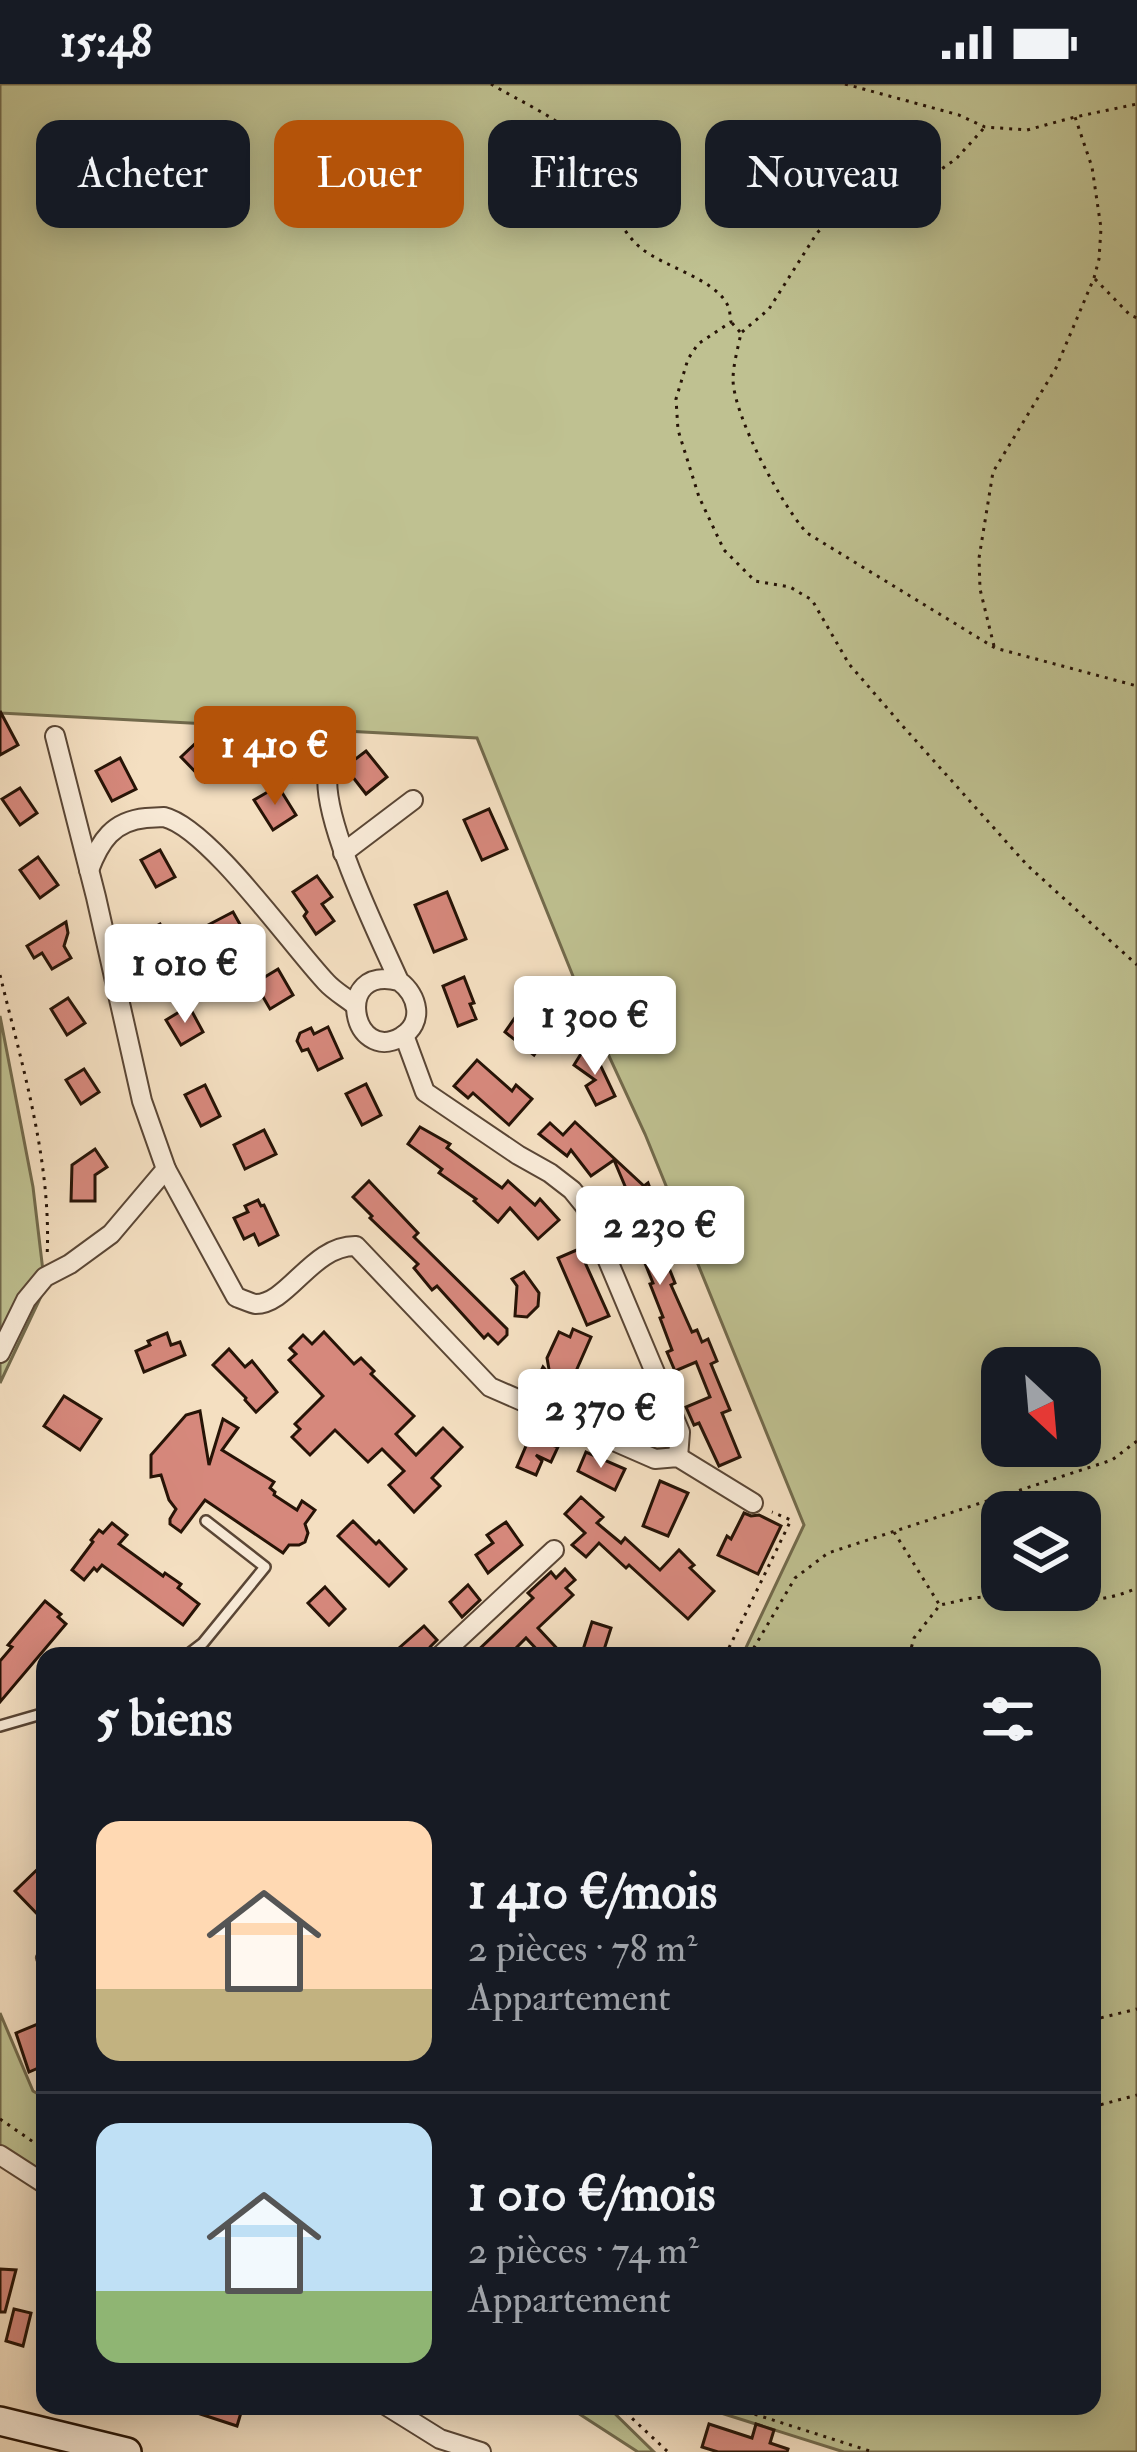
<!DOCTYPE html>
<html lang="fr">
<head>
<meta charset="utf-8">
<style>
	:root { --surface:#171b24; --page:#20242c; --text:#f1f3f6; --muted:#9ea1a6; --line:#363941; --accent:#b45309 }
	body { margin:0; font-family:"IM FELL Double Pica",serif; background:var(--page); color:var(--text); height:100vh; display:flex; flex-direction:column; font-size:45px; white-space:nowrap }
	* { box-sizing:border-box; margin:0 }
	p { font-size:39px; color:var(--muted) }
	.icon { flex:none; width:66px; height:66px; fill:none; stroke:currentColor; stroke-width:2; stroke-linecap:round; stroke-linejoin:round }
	.map { position:relative; flex:1; overflow:hidden }
	.panel { position:absolute; left:36px; top:1563px; width:1065px; height:768px; display:flex; flex-direction:column; background:var(--surface); border-radius:24px; box-shadow:0 6px 30px #0003 }
	.panel>* { flex:none }
	.top-card { position:absolute; left:36px; top:36px; width:1065px; height:108px; display:flex; gap:24px }
	.needle { width:78px; rotate:154deg }
	.buttons { position:absolute; left:981px; top:1263px; display:grid; gap:24px }
	.buttons a { display:grid; place-items:center; width:120px; height:120px; border-radius:24px; background:var(--surface); box-shadow:0 6px 30px #0003; font-size:60px }
	.price { position:absolute; translate:-50% -102px; padding:0 27px; border-radius:12px; background:#fff; color:#222; font-size:39px; line-height:78px; filter:drop-shadow(0 3px 6px #0008) }
	.price::after { content:''; position:absolute; left:50%; top:72px; width:36px; height:27px; margin-left:-18px; background:inherit; clip-path:polygon(0 0,100% 0,50% 100%) }
	.price.active { background:var(--accent); color:#fff }
	ul { padding:0; list-style:none }
	li { display:flex; align-items:center; gap:36px; height:300px; padding:0 60px }
	li+li { border-top:3px solid var(--line) }
	li span { display:grid; place-items:center; flex:none; width:336px; height:240px; border-radius:24px; color:#555 }
	li>.icon { margin-inline-start:auto }
	span .icon { width:144px; height:144px; fill:#fffc; stroke-width:1 }
	li b { font-size:51px }
	h2 { display:flex; justify-content:space-between; align-items:center; height:144px; padding:0 60px; font-size:51px }
	.tag { padding:0 42px; border-radius:24px; background:var(--surface); box-shadow:0 6px 30px #0003; font-size:42px; line-height:108px }
	.tag.active { background:var(--accent); color:#fff }
	.status { display:flex; justify-content:space-between; align-items:center; height:84px; padding:0 60px; background:var(--surface); direction:ltr }
	.status svg { height:33px; fill:currentColor }
	.map>svg:first-child { display:block }
	.green { fill:#bfc191; stroke:#726a4c; stroke-width:3; fill-rule:evenodd }
	.building { fill:#d6887c; stroke:#261306; stroke-width:3 }
	.lines { fill:none; stroke-linecap:round; stroke-linejoin:round }
	.lane-casing { stroke:#5a4635; stroke-width:14 }
	.street-casing { stroke:#5a4635; stroke-width:22 }
	.secondary-casing { stroke:#261306; stroke-width:32 }
	.path { stroke:#261306; stroke-width:3; stroke-dasharray:3 6; stroke-linecap:butt }
	.lane { stroke:#f8ead7; stroke-width:9 }
	.street { stroke:#f8ead7; stroke-width:18 }
	.secondary { stroke:#f8ead7; stroke-width:27 }
</style>
</head>
<body>
<div class="status"><b>15:48</b><svg viewBox="0 0 49 12"><path d="M0 12V9h3v3zM5 12V6h3v6zM10 12V3h3v9zM15 12V0h3v12zM26 1h20v11H26zM47 4h2v5h-2z"/></svg></div>
<div class="map">
<svg width="1137" height="2368" viewBox="0 0 1137 2368">
	<rect width="100%" height="100%" fill="#f4dfc1"/>
	<filter id="stains"><feTurbulence type="fractalNoise" baseFrequency=".00167" numOctaves="4"/><feColorMatrix values="0 0 0 0 .2 0 0 0 0 .09 0 0 0 0 .02 0 0 0 .5 -.17"/></filter>
	<radialGradient id="worn" r=".72"><stop offset=".6" stop-color="#630" stop-opacity="0"/><stop offset="1" stop-color="#630" stop-opacity=".3"/></radialGradient>
	<g class="green">
		<path d="M0 0H1137V2368H844L699 2322H1092V1572H742L804 1441 645 1050 579 907 477 654 0 629ZM1002 1284H1080V1362H1002ZM1002 1428H1080V1506H1002Z"/>
		<polygon points="0,932 33,1103 45,1204 0,1299"/>
		<polygon points="0,1929 33,2007 45,2014 45,2090 0,2061"/>
		<polygon points="567,2322 607,2322 654,2368 638,2368"/>
	</g>
	<g class="building">
		<polygon points="0,627 18,661 0,671"/>
		<polygon points="201,654 225,679 205,698 181,673"/>
		<polygon points="366,667 387,693 366,710 345,683"/>
		<polygon points="120,674 136,705 112,717 96,687"/>
		<polygon points="278,702 296,731 273,746 254,716"/>
		<polygon points="20,704 37,729 20,741 2,715"/>
		<polygon points="489,725 507,765 482,776 464,736"/>
		<polygon points="160,766 175,793 156,803 141,776"/>
		<polygon points="38,773 58,801 40,814 20,786"/>
		<polygon points="317,792 332,813 322,820 334,837 316,850 304,832 307,828 293,808"/>
		<polygon points="447,808 466,855 434,868 415,821"/>
		<polygon points="233,828 251,860 226,874 208,841"/>
		<polygon points="66,838 68,849 64,862 71,874 52,885 42,869 34,874 27,862"/>
		<polygon points="160,840 176,870 157,880 140,851"/>
		<polygon points="278,885 293,911 270,925 255,899"/>
		<polygon points="464,893 474,919 470,920 476,935 458,942 443,902"/>
		<polygon points="68,914 85,939 67,951 51,925"/>
		<polygon points="189,922 203,948 181,961 166,936"/>
		<polygon points="540,923 569,944 560,958 548,950 534,971 505,948 521,925 534,933"/>
		<polygon points="328,943 342,974 318,986 308,965 302,967 297,957 300,949 311,944 314,950"/>
		<polygon points="584,965 597,974 615,1012 596,1021 586,1002 595,996 574,981"/>
		<polygon points="477,976 512,1007 516,1001 532,1015 509,1041 473,1009 468,1014 454,1002"/>
		<polygon points="84,985 99,1008 81,1020 66,996"/>
		<polygon points="366,1000 381,1031 362,1041 346,1010"/>
		<polygon points="205,1001 220,1032 201,1042 185,1011"/>
		<polygon points="575,1038 644,1102 648,1099 659,1128 655,1130 668,1161 661,1164 675,1199 671,1201 692,1248 697,1246 702,1258 708,1255 717,1277 711,1280 730,1326 722,1329 740,1373 719,1382 699,1339 694,1341 686,1323 710,1313 696,1278 675,1287 667,1268 672,1266 660,1234 663,1233 650,1200 653,1199 642,1172 633,1176 624,1154 640,1148 627,1116 630,1114 614,1076 591,1092 571,1066 567,1072 539,1050 550,1039 563,1051"/>
		<polygon points="420,1043 450,1060 447,1064 502,1104 508,1097 535,1121 540,1115 559,1136 538,1155 510,1124 498,1138 474,1117 476,1115 439,1089 442,1085 408,1060"/>
		<polygon points="264,1046 276,1070 245,1085 234,1061"/>
		<polygon points="95,1065 107,1083 95,1091 95,1117 71,1117 72,1081"/>
		<polygon points="369,1097 418,1149 414,1153 507,1245 507,1251 498,1260 488,1250 484,1254 437,1202 432,1206 414,1184 418,1180 370,1134 372,1132 353,1113"/>
		<polygon points="258,1116 261,1122 264,1121 278,1151 259,1161 254,1150 244,1155 234,1134 248,1128 245,1122"/>
		<polygon points="579,1165 609,1232 587,1241 558,1174"/>
		<polygon points="524,1188 539,1209 538,1222 527,1233 515,1232 517,1202 512,1195"/>
		<polygon points="573,1245 591,1253 573,1294 577,1296 570,1311 580,1322 534,1302 543,1283 550,1291 547,1274 559,1248 570,1253"/>
		<polygon points="324,1248 354,1280 361,1274 374,1287 371,1290 414,1332 396,1350 416,1371 443,1344 462,1363 432,1394 440,1402 414,1428 389,1401 404,1387 382,1365 368,1378 335,1346 310,1371 292,1353 300,1345 295,1340 323,1312 289,1276 296,1270 290,1264 303,1251 312,1260"/>
		<polygon points="167,1249 171,1261 180,1258 185,1271 144,1288 136,1267 150,1261 148,1257"/>
		<polygon points="229,1265 245,1283 252,1277 277,1308 256,1328 245,1316 246,1314 213,1281"/>
		<polygon points="609,1299 646,1313 643,1320 650,1324 655,1335 647,1352 632,1345 636,1336 600,1320"/>
		<polygon points="64,1312 101,1335 80,1366 44,1342"/>
		<polygon points="200,1327 209,1381 223,1335 238,1344 222,1366 274,1398 270,1404 275,1408 274,1411 297,1426 302,1417 315,1426 305,1440 308,1449 305,1458 299,1461 289,1461 283,1469 205,1416 181,1448 170,1440 170,1435 176,1425 169,1416 161,1391 151,1393 151,1371 186,1331"/>
		<polygon points="535,1341 551,1348 546,1359 558,1363 551,1378 536,1371 542,1377 536,1391 517,1383"/>
		<polygon points="586,1368 625,1385 615,1406 578,1387"/>
		<polygon points="660,1397 688,1409 668,1452 643,1442"/>
		<polygon points="581,1413 603,1433 597,1439 621,1459 625,1454 660,1486 679,1466 694,1481 690,1484 714,1507 688,1535 629,1481 626,1484 599,1459 586,1473 572,1461 585,1449 565,1430"/>
		<polygon points="744,1429 751,1432 759,1431 781,1442 758,1490 718,1471 727,1452 731,1455"/>
		<polygon points="353,1437 376,1460 379,1457 406,1485 389,1502 338,1452"/>
		<polygon points="506,1438 522,1461 488,1489 476,1471 493,1459 487,1451"/>
		<polygon points="112,1439 127,1451 119,1460 163,1492 165,1489 181,1500 178,1504 199,1520 183,1541 102,1481 97,1487 94,1484 84,1496 72,1486 93,1458 91,1456 99,1446 103,1449"/>
		<polygon points="565,1485 575,1496 566,1504 573,1511 538,1544 564,1572 543,1572 526,1554 508,1572 472,1572 533,1514 528,1509 551,1488 556,1494"/>
		<polygon points="468,1501 480,1516 462,1533 450,1518"/>
		<polygon points="325,1503 345,1525 329,1541 308,1519"/>
		<polygon points="45,1517 61,1530 58,1533 66,1540 0,1618 0,1577 12,1563 8,1561"/>
		<polygon points="592,1538 611,1544 603,1569 581,1572"/>
		<polygon points="424,1542 437,1556 430,1563 427,1572 390,1572"/>
		<polygon points="45,1778 45,1838 15,1807"/>
		<polygon points="45,1937 45,1981 29,1988 16,1949"/>
		<polygon points="0,2185 16,2186 5,2228 0,2228"/>
		<polygon points="14,2225 31,2229 23,2262 6,2257"/>
		<polygon points="186,2322 243,2322 237,2342 185,2325"/>
		<polygon points="709,2340 752,2354 756,2340 774,2346 770,2359 788,2365 787,2368 718,2368 702,2363"/>
	</g>
	<g class="lines">
		<g class="lane-casing">
			<g id="lane">
				<polyline points="186,1572 203,1559 265,1483 206,1437"/>
				<polyline points="0,1642 45,1629"/>
				<polyline points="45,1872 42,1874 45,1881"/>
			</g>
		</g>
		<g class="street-casing">
			<g id="street">
				<path d="M337 671C332 678 330 680 328 688 320 733 379 852 399 897 418 911 425 939 401 953 352 981 332 880 399 897"/>
				<polyline points="343,769 413,716"/>
				<path d="M89 786C100 757 113 737 146 734 147 734 163 733 164 733 209 744 291 861 326 898 334 907 345 913 355 921"/>
				<polyline points="404,951 425,1008 518,1071 550,1089 572,1106 585,1122 680,1348 678,1373"/>
				<path d="M166 1085 236 1213C239 1214 253 1220 255 1220 288 1221 312 1161 356 1162L490 1303 655 1375 678 1373 753 1419"/>
				<polyline points="0,1269 26,1216 45,1193 70,1180 111,1150 166,1085 142,1017 96,813 55,652"/>
				<polyline points="440,1572 554,1466"/>
				<polyline points="0,2071 45,2100"/>
				<polyline points="387,2322 440,2355 481,2368"/>
			</g>
		</g>
		<g class="secondary-casing">
			<polyline id="secondary" points="0,2337 127,2368"/>
		</g>
		<g class="path">
			<path d="M491 0C517 16 566 37 583 61 606 94 610 139 642 165 665 183 714 195 727 220 730 225 730 232 731 238L698 260 688 275 676 315 678 346 699 413 724 466 755 497 790 503 812 516 849 580 900 639 1027 781 1137 881"/>
			<polyline points="845,0 959,31 985,43 1027,46 1075,33 1137,20"/>
			<polyline points="1095,195 1130,231 1137,234"/>
			<path d="M732 239 741 249C738 264 733 281 733 296 734 333 782 422 807 449L995 564 1137 602"/>
			<polyline points="742,248 769,225 817,149 848,118 873,104 940,86 956,75 985,43"/>
			<polyline points="994,562 980,505 979,474 993,388 1056,284 1094,194 1099,175 1101,144 1092,83 1075,33"/>
			<path d="M0 891C22 981 52 1079 47 1173"/>
			<polyline points="894,1448 939,1520"/>
			<polyline points="725,1572 791,1436 772,1428"/>
			<polyline points="749,1572 795,1494 828,1469 1112,1376 1137,1357"/>
			<path d="M909 1572 914 1554 940 1521C955 1518 971 1513 987 1513 1037 1514 1089 1526 1137 1504"/>
			<polyline points="1092,1936 1137,1925"/>
			<polyline points="1092,2023 1137,2011"/>
			<polyline points="0,2035 45,2066"/>
			<polyline points="619,2322 668,2368"/>
			<polyline points="729,2322 873,2368"/>
		</g>
		<use href="#lane" class="lane"/>
		<use href="#street" class="street"/>
		<use href="#secondary" class="secondary"/>
	</g>
	<rect width="100%" height="100%" filter="url(#stains)"/>
	<rect width="100%" height="100%" fill="url(#worn)"/>
</svg>
<div class="buttons">
<a><svg class="needle" viewBox="-14 -14 28 28"><path d="M0-13l5 13h-10z" fill="#e53935"/><path d="M0 13l5-13h-10z" fill="#9ea1a6"/></svg></a>
<a><svg class="icon" aria-label="layers" viewBox="0 0 24 24"><path d="M12 4l9 5-9 5-9-5zM3 14l9 5 9-5"/></svg></a>
</div>
<b class="price active" style="left:275px;top:724px">1 410 €</b>
<b class="price" style="left:185px;top:942px">1 010 €</b>
<b class="price" style="left:595px;top:994px">1 300 €</b>
<b class="price" style="left:660px;top:1204px">2 230 €</b>
<b class="price" style="left:601px;top:1387px">2 370 €</b>
<div class="top-card">
<a class="tag">Acheter</a>
<a class="tag active">Louer</a>
<a class="tag">Filtres</a>
<a class="tag">Nouveau</a>
</div>
<section class="panel">
<h2>5 biens<svg class="icon" aria-label="filters" viewBox="0 0 24 24"><path d="M4 7h16M4 17h16"/><circle cx="9" cy="7" r="2"/><circle cx="15" cy="17" r="2"/></svg></h2>
<ul>
<li><span style="background:linear-gradient(#ffd9b3 70%,#c2b280 0)"><svg class="icon" aria-label="home" viewBox="0 0 24 24"><path d="M3 11l9-7 9 7M6 9v11h12V9"/></svg></span><div><b>1 410 €/mois</b><p>2 pièces · 78 m²</p><p>Appartement</p></div></li>
<li><span style="background:linear-gradient(#bfe0f5 70%,#8fb573 0)"><svg class="icon" aria-label="home" viewBox="0 0 24 24"><path d="M3 11l9-7 9 7M6 9v11h12V9"/></svg></span><div><b>1 010 €/mois</b><p>2 pièces · 74 m²</p><p>Appartement</p></div></li>
</ul>
</section>
</div>
</body>
</html>
